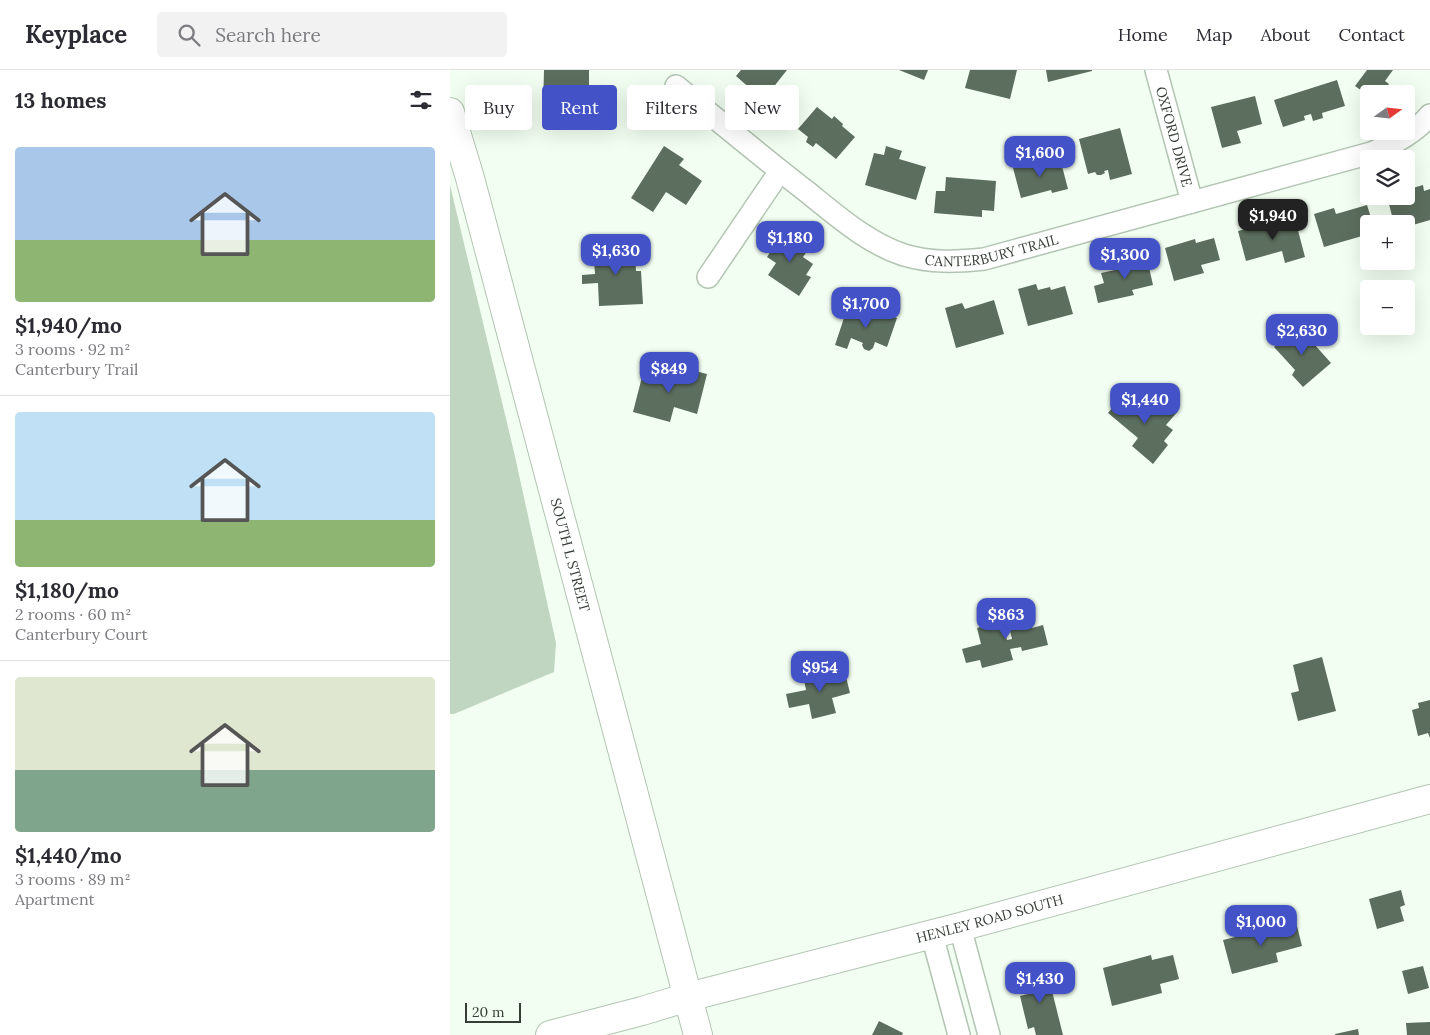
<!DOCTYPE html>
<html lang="en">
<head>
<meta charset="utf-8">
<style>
	:root { --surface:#fff; --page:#f2f2f3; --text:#2b2b33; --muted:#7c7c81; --line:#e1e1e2; --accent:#4353c7 }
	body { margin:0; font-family:Lora,serif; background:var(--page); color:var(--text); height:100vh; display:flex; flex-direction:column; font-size:19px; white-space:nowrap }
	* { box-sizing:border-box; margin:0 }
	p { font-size:16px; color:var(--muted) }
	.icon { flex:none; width:28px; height:28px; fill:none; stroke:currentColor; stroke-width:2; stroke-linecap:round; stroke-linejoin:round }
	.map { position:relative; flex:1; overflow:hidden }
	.drawer { display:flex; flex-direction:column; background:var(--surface); width:450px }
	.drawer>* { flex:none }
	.top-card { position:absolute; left:15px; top:15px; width:475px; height:45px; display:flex; gap:10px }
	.needle { width:32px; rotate:75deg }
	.fabs { position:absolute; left:910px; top:15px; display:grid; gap:10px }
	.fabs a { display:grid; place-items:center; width:55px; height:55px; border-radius:5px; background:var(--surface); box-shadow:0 5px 20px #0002; font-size:25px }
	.scale { position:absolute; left:15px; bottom:12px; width:56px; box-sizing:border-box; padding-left:5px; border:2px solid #353d36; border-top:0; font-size:14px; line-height:18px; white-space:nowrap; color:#353d36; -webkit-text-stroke:4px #f2fef2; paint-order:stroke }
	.price { position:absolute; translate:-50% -42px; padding:0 11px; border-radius:10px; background:var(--accent); color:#fff; font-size:16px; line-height:32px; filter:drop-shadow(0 1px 2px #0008) }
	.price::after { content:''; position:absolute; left:50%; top:30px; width:15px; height:11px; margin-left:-8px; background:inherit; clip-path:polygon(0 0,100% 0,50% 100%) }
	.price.on { background:#222; color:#fff }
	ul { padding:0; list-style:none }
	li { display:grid; align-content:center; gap:10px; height:265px; padding:0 15px }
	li+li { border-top:1px solid var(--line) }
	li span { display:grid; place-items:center; height:155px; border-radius:5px; color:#555 }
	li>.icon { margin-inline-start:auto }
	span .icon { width:90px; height:90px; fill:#fffc; stroke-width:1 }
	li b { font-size:21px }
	h2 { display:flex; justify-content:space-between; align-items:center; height:60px; padding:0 15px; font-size:21px }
	.tag { padding:0 18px; border-radius:5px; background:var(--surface); box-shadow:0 5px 20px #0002; font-size:18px; line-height:45px }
	.tag.on { background:var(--accent); color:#fff }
	header { display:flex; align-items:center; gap:30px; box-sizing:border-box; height:70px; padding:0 25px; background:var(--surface); border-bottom:1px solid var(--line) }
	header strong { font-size:24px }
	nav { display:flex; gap:28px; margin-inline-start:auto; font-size:18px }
	.search { width:350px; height:45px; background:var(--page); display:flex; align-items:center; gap:12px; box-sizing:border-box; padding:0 18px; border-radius:5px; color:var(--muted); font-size:19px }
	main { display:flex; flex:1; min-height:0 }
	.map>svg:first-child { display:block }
	.green { fill:#c1d6c1 }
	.building { fill:#5c6e5d }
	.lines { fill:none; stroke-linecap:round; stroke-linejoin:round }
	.minor-casing { stroke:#b2c5b2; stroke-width:24 }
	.tertiary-casing { stroke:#b2c5b2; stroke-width:30 }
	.minor { stroke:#fff; stroke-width:21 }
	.tertiary { stroke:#fff; stroke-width:28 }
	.labels { text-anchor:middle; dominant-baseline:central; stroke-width:5; stroke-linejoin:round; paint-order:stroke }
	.street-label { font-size:14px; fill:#353d36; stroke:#f2fef2 }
</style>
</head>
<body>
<header>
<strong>Keyplace</strong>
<div class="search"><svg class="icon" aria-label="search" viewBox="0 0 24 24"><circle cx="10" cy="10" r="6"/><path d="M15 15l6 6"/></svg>Search here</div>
<nav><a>Home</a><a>Map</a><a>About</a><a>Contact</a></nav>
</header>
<main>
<section class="drawer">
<h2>13 homes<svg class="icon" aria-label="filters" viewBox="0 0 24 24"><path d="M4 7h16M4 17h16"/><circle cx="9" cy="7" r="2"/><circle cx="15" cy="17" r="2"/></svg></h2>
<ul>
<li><span style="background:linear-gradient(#a9c7e8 60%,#8fb573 0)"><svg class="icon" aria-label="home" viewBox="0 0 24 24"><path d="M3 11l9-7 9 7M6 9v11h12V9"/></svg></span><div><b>$1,940/mo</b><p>3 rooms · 92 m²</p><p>Canterbury Trail</p></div></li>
<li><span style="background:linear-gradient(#bfe0f5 70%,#8fb573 0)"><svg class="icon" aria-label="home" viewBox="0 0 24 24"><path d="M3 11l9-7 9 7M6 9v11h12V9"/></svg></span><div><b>$1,180/mo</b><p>2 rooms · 60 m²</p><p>Canterbury Court</p></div></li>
<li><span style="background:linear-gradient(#dfe7d0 60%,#7fa58c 0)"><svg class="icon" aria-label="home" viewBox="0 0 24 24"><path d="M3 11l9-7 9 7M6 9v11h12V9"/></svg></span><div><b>$1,440/mo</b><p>3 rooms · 89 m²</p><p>Apartment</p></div></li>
</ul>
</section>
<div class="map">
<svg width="980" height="965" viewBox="0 0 980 965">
	<rect width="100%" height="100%" fill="#f2fef2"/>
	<polygon class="green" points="0,115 64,382 106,573 104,602 4,644 0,644"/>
	<g class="building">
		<polygon points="94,0 139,0 139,23 127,23 127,32 142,33 142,53 105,52 106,39 93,38"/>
		<polygon points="291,0 337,0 318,24 308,16 303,21 286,6"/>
		<polygon points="449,0 478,0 474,10"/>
		<polygon points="520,0 567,0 560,29 515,18"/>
		<polygon points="596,0 642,0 642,1 598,12"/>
		<polygon points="917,0 943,0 935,11 939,14 931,24 919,24 919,26 905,16"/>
		<polygon points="887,10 895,36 872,43 873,48 863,51 861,44 854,46 855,50 833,57 824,30"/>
		<polygon points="805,26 812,54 787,61 791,73 772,78 761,37"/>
		<polygon points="367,37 382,49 384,46 393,54 392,56 405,67 386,89 366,73 363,77 356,72 358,67 348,59"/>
		<polygon points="670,58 682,104 660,110 658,100 654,101 655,103 651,105 647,105 645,102 638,104 629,69"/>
		<polygon points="214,76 234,89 229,95 252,111 236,135 216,122 203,142 181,128"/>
		<polygon points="436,76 452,81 449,89 476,97 466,130 415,115 424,83 434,85"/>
		<polygon points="599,88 602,98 612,96 618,119 602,123 601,120 571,128 563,98"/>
		<polygon points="496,107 546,111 544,141 532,140 532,147 484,143 486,121 495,121"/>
		<polygon points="973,115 974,121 980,119 980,150 956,157 956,154 944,154 937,126 956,126 956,120"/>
		<polygon points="917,135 923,154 919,154 919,164 874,177 864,144 884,138 886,144"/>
		<polygon points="833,149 834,152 845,149 855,187 835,193 832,181 796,191 788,161"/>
		<polygon points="335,160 360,177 353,187 363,194 356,205 361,207 349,226 318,205 326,193 317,187"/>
		<polygon points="764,168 770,190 751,195 754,203 724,211 715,178 745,169 746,173"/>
		<polygon points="179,174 180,183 185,183 186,201 191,201 193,234 149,236 148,213 132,214 132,205 145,204 143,176"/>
		<polygon points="696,184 703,215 682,220 684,225 648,233 644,216 654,213 651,203 674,198 672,190"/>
		<polygon points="586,214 588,220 600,217 601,220 615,216 623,244 578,256 568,219"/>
		<polygon points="544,230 554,264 506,278 495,238 512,233 515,239"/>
		<polygon points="398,236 428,246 430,242 447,248 437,277 425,272 423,278 419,281 414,279 412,275 413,273 401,268 397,279 385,275"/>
		<polygon points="848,256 881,293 853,317 842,305 845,300 824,277"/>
		<polygon points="194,299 238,311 241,300 257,304 247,344 224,337 220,352 183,342"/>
		<polygon points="675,322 703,344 715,330 728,341 716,355 723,360 714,371 718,375 703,394 682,376 688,368 658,343"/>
		<polygon points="577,538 582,558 593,555 598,575 572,581 571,577 560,579 563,590 532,598 530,590 516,593 512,579 531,574 527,558 552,551 557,570 562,569 558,552 564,550 561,542"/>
		<polygon points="872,587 886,641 848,651 841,623 849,621 843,595"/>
		<polygon points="374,600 376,607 395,603 400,623 382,628 386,643 362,649 359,634 339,638 336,624 356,620 353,605"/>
		<polygon points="980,630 980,668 978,663 968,666 962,640 969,638 968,633"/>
		<polygon points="951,820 955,835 950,837 954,851 927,859 919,829"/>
		<polygon points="846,852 852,876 826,883 828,892 782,904 773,870"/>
		<polygon points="701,885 702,890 723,885 729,909 710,914 712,923 662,936 653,898"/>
		<polygon points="973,896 979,918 958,924 952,901"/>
		<polygon points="596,897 613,965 586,965 584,957 578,959 570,926 578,924 572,903"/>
		<polygon points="429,951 453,963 452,965 422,965"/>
		<polygon points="980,952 980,965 957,965 956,953"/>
		<polygon points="908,959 909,965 885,965 885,964"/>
	</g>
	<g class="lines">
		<g class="minor-casing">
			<g id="minor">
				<path id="s1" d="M706 0 742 132"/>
				<path id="s2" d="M226 16C269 51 312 87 356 121 386 145 417 173 454 185 481 193 506 192 534 189L921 83C942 75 965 63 980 45"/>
				<polyline points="258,207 330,101"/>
				<polyline points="510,857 539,965"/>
				<polyline points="482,865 509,965"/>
			</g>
		</g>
		<g class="tertiary-casing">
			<g id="tertiary">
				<path id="s3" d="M0 42 20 108 248 965"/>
				<path id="s4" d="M100 965 192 941 238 927 510 857 980 729"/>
			</g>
		</g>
		<use href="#minor" class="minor"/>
		<use href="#tertiary" class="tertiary"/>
	</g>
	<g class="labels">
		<g class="street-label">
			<text stroke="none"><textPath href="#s1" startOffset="69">OXFORD DRIVE</textPath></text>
			<text stroke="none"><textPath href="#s2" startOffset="374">CANTERBURY TRAIL</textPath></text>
			<text stroke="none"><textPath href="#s3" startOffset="459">SOUTH L STREET</textPath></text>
			<text stroke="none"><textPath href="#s4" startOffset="455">HENLEY ROAD SOUTH</textPath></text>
		</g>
	</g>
</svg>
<div class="fabs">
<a><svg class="needle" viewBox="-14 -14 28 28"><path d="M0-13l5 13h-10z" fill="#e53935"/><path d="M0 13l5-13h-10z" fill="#7c7c81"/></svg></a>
<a><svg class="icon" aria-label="layers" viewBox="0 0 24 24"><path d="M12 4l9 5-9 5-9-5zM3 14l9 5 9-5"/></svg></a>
<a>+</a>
<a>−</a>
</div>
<div class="scale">20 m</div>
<b class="price" style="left:590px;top:108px">$1,600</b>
<b class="price on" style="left:823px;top:171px">$1,940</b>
<b class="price" style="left:340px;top:193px">$1,180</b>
<b class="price" style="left:166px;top:206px">$1,630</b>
<b class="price" style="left:675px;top:210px">$1,300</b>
<b class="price" style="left:416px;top:259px">$1,700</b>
<b class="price" style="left:852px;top:286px">$2,630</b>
<b class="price" style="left:219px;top:324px">$849</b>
<b class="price" style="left:695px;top:355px">$1,440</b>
<b class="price" style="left:556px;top:570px">$863</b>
<b class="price" style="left:370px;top:623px">$954</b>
<b class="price" style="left:811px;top:877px">$1,000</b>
<b class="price" style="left:590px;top:934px">$1,430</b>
<div class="top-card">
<a class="tag">Buy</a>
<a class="tag on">Rent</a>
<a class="tag">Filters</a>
<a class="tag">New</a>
</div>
</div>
</main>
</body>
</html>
